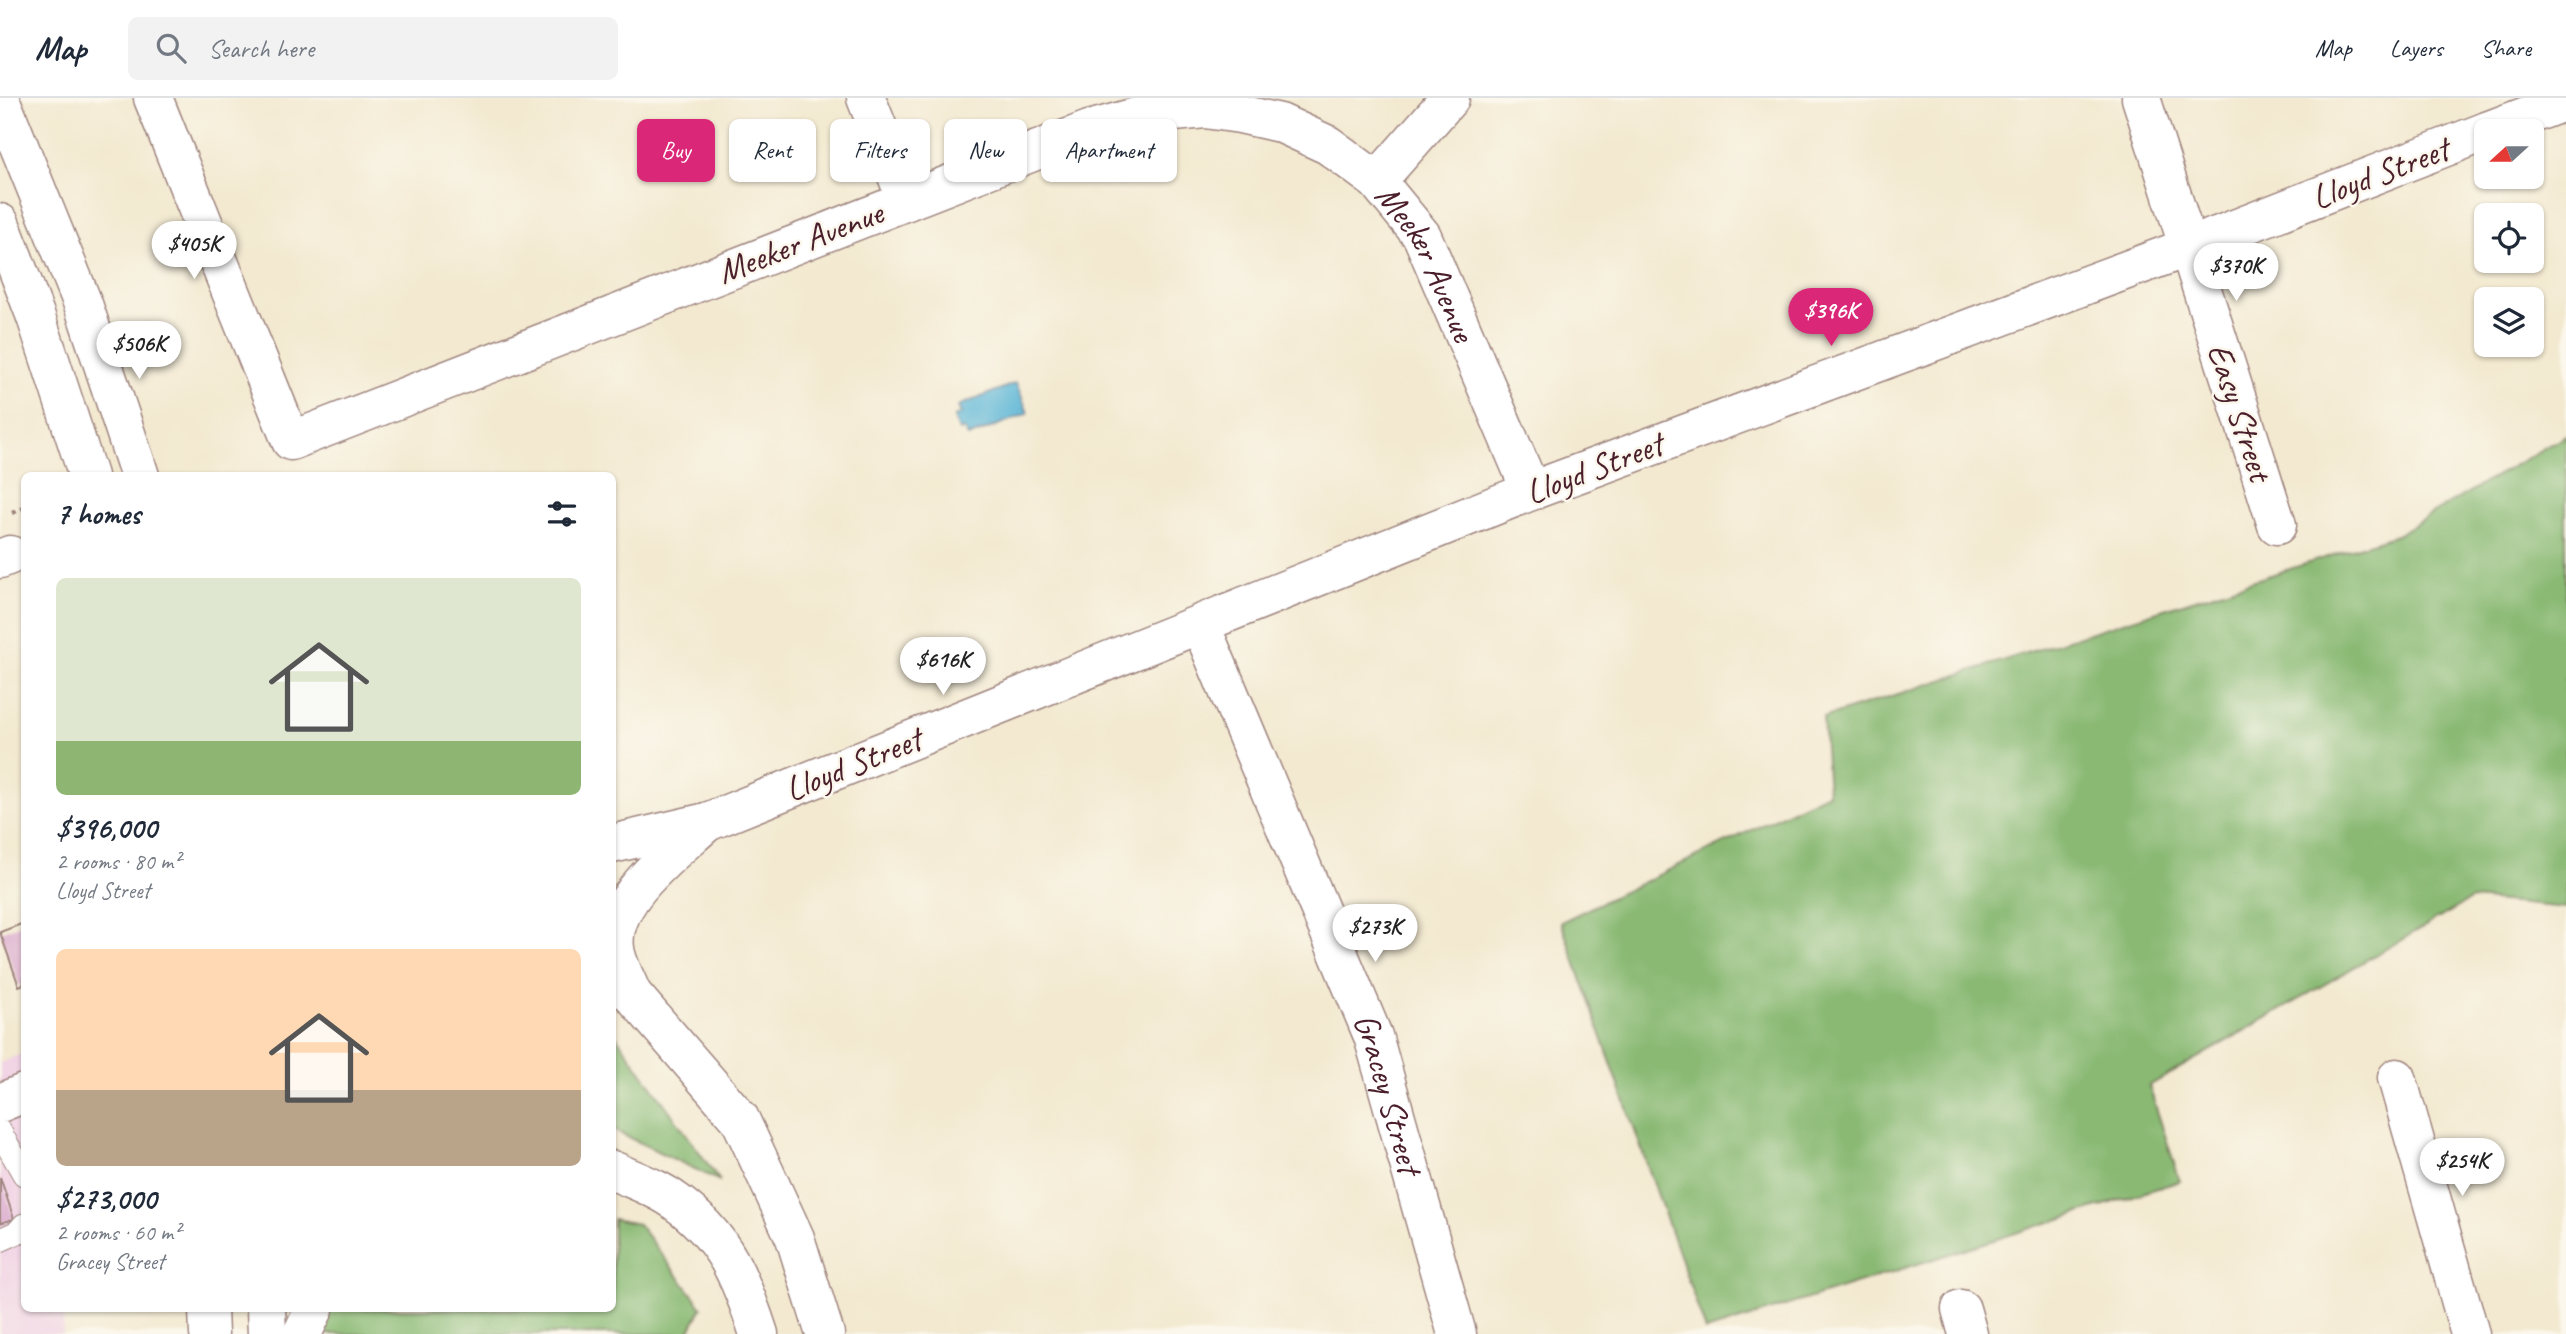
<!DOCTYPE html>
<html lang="en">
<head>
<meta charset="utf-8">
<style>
	:root { --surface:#fff; --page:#f2f2f3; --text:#1f2937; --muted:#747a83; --line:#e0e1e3; --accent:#db2777 }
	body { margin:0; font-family:Caveat,sans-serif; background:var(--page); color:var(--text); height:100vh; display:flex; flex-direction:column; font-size:26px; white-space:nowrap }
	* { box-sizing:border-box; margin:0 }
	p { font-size:23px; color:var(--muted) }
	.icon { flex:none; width:38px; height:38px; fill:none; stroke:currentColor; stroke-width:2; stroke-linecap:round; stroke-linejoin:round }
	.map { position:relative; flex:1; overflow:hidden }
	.panel { position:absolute; left:21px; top:374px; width:595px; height:840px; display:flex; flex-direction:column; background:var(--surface); border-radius:10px; box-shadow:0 2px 5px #0004 }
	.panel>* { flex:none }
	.hud { position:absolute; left:637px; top:21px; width:665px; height:63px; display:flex; gap:14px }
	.needle { width:46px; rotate:249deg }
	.fabs { position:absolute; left:2474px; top:21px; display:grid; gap:14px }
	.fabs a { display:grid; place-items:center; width:70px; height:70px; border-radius:10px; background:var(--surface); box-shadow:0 2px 5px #0004; font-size:35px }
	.price { position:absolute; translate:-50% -60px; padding:0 16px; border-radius:24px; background:#fff; color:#222; font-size:23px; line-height:46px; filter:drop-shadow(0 2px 4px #0008) }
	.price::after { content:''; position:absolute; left:50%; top:42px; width:21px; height:16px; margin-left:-10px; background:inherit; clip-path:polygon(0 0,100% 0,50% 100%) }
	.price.active { background:var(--accent); color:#fff }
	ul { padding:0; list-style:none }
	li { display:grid; align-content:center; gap:14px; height:371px; padding:0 35px }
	li span { display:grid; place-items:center; height:217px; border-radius:10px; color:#555 }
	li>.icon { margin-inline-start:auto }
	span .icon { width:126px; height:126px; fill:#fffc; stroke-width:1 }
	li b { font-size:30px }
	h2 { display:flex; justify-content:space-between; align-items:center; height:84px; padding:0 35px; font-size:30px }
	.chip { padding:0 24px; border-radius:10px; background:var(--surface); box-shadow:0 2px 5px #0004; font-size:24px; line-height:63px }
	.chip.active { background:var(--accent); color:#fff }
	header { display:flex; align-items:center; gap:42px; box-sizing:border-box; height:98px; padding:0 35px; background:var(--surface); border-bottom:2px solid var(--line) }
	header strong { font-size:33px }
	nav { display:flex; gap:38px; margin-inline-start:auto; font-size:24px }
	.search { width:490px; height:63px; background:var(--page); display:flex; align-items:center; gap:18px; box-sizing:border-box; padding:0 24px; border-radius:10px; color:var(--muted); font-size:26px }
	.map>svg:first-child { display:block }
	.built { fill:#f0d0e4 }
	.forest { fill:#89b973; stroke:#6a6c4f; stroke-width:2 }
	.water { fill:#57b4d5; stroke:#506a80; stroke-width:2 }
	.building { fill:#dbabce }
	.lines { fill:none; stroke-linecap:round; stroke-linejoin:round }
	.lane-casing { stroke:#9e847e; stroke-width:25 }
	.street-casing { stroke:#9e847e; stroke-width:41 }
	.secondary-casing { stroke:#9e847e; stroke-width:41 }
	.highway-casing { stroke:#9e847e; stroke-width:41 }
	.path { stroke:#9e847e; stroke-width:4.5; stroke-dasharray:5 5; stroke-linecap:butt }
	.lane { stroke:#fff; stroke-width:23 }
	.street { stroke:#fff; stroke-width:38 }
	.secondary { stroke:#fff; stroke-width:38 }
	.highway { stroke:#fff; stroke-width:38 }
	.labels { text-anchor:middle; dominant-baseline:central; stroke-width:5; stroke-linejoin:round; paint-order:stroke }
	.street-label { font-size:35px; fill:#4a1f2b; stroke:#fbf7ec }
</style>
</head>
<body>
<header>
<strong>Map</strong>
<div class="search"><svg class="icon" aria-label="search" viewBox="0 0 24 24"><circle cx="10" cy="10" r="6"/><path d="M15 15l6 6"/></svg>Search here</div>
<nav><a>Map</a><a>Layers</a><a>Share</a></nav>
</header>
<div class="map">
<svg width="2566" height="1236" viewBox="0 0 2566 1236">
	<rect width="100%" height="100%" fill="#fbf7ec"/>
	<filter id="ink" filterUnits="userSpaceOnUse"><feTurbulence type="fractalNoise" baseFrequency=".0143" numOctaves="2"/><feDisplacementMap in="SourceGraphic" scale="14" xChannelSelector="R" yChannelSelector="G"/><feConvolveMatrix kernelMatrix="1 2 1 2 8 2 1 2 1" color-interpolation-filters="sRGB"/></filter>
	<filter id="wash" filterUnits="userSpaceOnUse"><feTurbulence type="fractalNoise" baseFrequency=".00686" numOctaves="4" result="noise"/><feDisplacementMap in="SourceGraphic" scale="28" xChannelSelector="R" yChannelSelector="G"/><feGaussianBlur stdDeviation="1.57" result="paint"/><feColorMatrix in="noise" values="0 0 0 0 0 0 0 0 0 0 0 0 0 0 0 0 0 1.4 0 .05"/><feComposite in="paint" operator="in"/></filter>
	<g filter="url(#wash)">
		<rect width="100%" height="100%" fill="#f3e9d0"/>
		<polygon class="built" points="24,955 24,1211 64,1211 63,1236 0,1236 0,965"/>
		<g class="forest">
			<polygon points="2566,337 2566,810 2472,801 2149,988 2180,1083 1706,1233 1561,824 1828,695 1823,620 2396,437"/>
			<polygon points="612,934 613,934 720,1083 613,1032"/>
			<polygon points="613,1121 638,1126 702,1209 688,1236 318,1236 325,1211 612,1211"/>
		</g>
		<polygon class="water" points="1016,285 1028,315 968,339 964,331 959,333 954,319 961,316 958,308"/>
		<g id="blocks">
			<g class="building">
				<polygon points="24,825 24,886 19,888 0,834"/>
				<polygon points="0,1079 14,1121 0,1125"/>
			</g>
		</g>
	</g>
	<g filter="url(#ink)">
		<use href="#blocks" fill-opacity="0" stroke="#9e847e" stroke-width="2"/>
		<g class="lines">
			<g class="lane-casing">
				<g id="lane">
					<polyline points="0,1034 24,1076"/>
					<polyline points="0,1142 18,1134 24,1127"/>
				</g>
			</g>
			<g class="street-casing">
				<g id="street">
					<path id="s1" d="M153 0 291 343 1089 32 1143 17 1205 11 1240 16 1280 25 1328 47 1377 83 1422 138 1531 393"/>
					<polyline points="866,0 907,103"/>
					<polyline points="2141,0 2277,427"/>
					<polyline points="2487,33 2566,3"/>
					<polyline points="1377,83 1450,0"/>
					<polyline points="0,461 10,457"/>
					<path id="s2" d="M1201 528 1373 938 1457 1236"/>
					<polyline points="707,724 1531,393 2186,150 2487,33"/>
					<polyline points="2397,980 2470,1236"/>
					<polyline points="0,1005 24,995"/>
					<polyline points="1961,1211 1968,1236"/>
				</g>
			</g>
			<g class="secondary-casing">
				<g id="secondary">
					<polyline points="0,1 83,206 140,378"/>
					<polyline points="0,125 36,219 88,378"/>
					<polyline points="612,746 707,724"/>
					<polyline points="208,1211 209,1236"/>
					<polyline points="266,1211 267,1236"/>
				</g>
			</g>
			<g class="highway-casing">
				<g id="highway">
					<polyline points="612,881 632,896 740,1021 795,1140 825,1236"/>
					<path d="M632 896C627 883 619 869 616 856 603 805 675 754 707 724"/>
					<path d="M612 1072C633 1082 658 1090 675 1103 725 1139 741 1181 759 1236"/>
					<polyline points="302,1236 314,1211"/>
				</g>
			</g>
			<polyline class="path" points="12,415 24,410"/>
			<use href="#lane" class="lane"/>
			<use href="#street" class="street"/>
			<use href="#secondary" class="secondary"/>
			<use href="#highway" class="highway"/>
		</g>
	</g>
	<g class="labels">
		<g class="street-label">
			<text transform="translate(2380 75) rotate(-21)">Lloyd Street</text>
			<text transform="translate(800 144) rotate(-21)">Meeker Avenue</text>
			<text stroke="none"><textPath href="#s1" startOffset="1631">Meeker Avenue</textPath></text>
			<text transform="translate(2240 314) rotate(72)">Easy Street</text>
			<text transform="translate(1594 370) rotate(-21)">Lloyd Street</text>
			<text transform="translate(853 666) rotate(-22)">Lloyd Street</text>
			<text stroke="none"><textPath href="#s2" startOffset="504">Gracey Street</textPath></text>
		</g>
	</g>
</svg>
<div class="fabs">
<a><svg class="needle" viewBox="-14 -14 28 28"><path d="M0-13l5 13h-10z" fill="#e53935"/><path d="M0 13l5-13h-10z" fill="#747a83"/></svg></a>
<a><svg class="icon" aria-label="locate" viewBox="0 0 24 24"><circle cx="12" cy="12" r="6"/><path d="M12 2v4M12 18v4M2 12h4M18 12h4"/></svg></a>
<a><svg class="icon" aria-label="layers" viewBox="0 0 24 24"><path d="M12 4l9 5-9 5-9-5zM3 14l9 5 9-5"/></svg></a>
</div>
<b class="price" style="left:194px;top:183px">$405K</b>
<b class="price" style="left:2236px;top:205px">$370K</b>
<b class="price active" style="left:1831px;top:250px">$396K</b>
<b class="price" style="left:139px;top:283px">$506K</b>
<b class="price" style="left:943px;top:599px">$616K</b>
<b class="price" style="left:1375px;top:866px">$273K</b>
<b class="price" style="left:2462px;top:1100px">$254K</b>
<div class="hud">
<a class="chip active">Buy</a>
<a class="chip">Rent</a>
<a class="chip">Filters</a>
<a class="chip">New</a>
<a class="chip">Apartment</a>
</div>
<section class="panel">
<h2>7 homes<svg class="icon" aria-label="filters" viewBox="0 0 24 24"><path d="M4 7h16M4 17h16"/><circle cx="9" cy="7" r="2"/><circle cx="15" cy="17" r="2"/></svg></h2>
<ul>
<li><span style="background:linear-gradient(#dfe7d0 75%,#8fb573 0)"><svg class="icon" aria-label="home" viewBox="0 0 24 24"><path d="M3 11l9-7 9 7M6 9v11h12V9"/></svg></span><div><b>$396,000</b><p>2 rooms · 80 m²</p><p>Lloyd Street</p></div></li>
<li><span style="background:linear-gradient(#ffd9b3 65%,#b9a48a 0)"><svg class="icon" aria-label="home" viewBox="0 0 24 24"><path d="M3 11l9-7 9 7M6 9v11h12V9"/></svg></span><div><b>$273,000</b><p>2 rooms · 60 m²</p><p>Gracey Street</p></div></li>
</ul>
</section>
</div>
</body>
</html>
